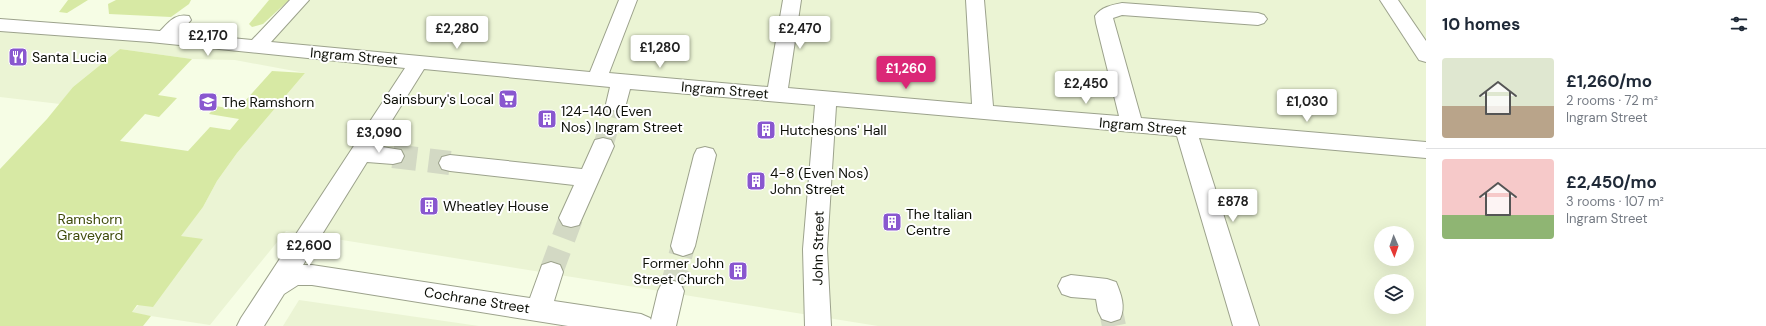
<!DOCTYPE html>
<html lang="en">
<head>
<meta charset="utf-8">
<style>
	:root { --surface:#fff; --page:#f2f2f3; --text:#1f2937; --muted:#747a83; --line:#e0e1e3; --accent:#db2777 }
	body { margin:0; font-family:"DM Sans",sans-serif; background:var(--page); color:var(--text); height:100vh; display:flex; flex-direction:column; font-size:15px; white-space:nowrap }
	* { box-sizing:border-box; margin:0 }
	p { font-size:13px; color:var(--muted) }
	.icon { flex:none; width:22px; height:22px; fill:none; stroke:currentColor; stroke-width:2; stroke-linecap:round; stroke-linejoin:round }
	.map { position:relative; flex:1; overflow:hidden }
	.drawer { display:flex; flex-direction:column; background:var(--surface); width:340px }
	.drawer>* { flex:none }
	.needle { width:26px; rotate:178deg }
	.tools { position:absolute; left:1374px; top:226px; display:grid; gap:8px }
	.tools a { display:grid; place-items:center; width:40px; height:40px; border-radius:50%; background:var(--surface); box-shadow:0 4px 16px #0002; font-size:20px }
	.price { position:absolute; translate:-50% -34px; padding:0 9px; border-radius:4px; background:#fff; color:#222; font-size:13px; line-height:26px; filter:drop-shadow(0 1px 2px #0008) }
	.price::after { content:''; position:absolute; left:50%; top:24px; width:12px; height:9px; margin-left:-6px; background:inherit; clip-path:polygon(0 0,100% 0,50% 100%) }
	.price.current { background:var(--accent); color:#fff }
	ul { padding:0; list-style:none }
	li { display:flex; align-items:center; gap:12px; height:100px; padding:0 16px }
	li+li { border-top:1px solid var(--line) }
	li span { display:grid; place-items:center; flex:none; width:112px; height:80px; border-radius:4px; color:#555 }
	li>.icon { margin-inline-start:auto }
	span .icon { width:48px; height:48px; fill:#fffc; stroke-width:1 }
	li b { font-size:17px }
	h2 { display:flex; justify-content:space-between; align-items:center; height:48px; padding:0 16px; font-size:17px }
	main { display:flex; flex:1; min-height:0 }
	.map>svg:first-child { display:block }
	.built { fill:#ebf4d4; fill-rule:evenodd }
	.green { fill:#d7e9a4 }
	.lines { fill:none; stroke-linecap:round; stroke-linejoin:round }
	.minor-tunnel-far1 { stroke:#d3d9c4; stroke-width:20; stroke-dasharray:20 10; stroke-linecap:butt }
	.minor-tunnel { stroke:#d3d9c4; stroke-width:24; stroke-dasharray:24 12; stroke-linecap:butt }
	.minor-casing { stroke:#9ca28c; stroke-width:2 }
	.minor { fill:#fff; fill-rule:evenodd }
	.labels { text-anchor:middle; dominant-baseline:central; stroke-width:4; stroke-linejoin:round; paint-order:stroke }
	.street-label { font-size:14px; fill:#0d0f07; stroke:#fff }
	.poi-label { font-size:14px; fill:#0d0f07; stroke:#fff; text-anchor:start }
	.park-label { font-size:14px; fill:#3f4b0a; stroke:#fff }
</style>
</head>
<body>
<main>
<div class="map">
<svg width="1426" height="326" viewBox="0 0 1426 326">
	<rect width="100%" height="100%" fill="#f6fde5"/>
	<g class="built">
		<path d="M300 0H1426V326H878L286 231 210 325 131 313 202 240 180 236 203 207 217 181 237 153 305 73 235 60 192 59 120 49 73 87 60 104 0 97V25L256 47ZM1381 233H1407V259H1381ZM1381 281H1407V307H1381Z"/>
		<polygon points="299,300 479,326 283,326"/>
	</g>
	<g class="green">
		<polygon points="68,0 88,0 67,13 59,12"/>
		<polygon points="116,0 191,0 189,4 171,17 109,14 108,4"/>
		<polygon points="269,0 289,0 263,24 252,27 249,24"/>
		<polygon points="120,49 192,59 158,95 177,98 159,117 145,114 120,141 188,151 210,127 230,130 239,119 209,114 216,106 237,110 272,71 305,73 237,153 217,181 203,207 181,236 203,239 153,307 137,305 132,312 151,316 143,326 0,326 0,169 47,119 73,87"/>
	</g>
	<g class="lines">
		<polyline class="minor-tunnel-far1" points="603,146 616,104"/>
		<g class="minor-tunnel">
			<polyline points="393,156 450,163"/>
			<polyline points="551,272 571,218"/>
			<polyline points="671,291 683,246"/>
			<polyline points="1111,311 1114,326"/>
		</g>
		<g class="minor-casing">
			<g id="minor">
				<path d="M290 0H309L271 42 590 72 619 0H637L609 73 768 87 783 0H801L788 88 972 104 966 0H984L993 106 1119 116 1096 23 1095 16C1101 7 1112 5 1122 3L1258 13 1264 15 1267 19 1264 23 1258 25 1122 15 1113 18 1141 118 1426 142V158L1199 138 1259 326H1233L1177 136 836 106 827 249 831 326H805L803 249 815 105 630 89 626 104 623 109 616 111 609 109 606 104 610 87 424 69 376 146 401 150 404 156 401 162 393 164 367 162 303 265H312L530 298 542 265 551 262 560 265 563 272 554 301 641 314 650 318 651 320 658 291 662 283 671 280 680 283 684 291 676 326H568L312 285H298L284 294 264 326H237L241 318 405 68 150 42 0 31V19L160 31C169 22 175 13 189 16L191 20 180 33 252 40Z"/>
				<polygon points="1380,0 1398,0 1426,41 1426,62 1419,60"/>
				<polygon points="603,138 611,140 614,146 579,225 571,227 563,225 559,218 574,185 450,171 442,169 439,163 442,157 450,155 582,169 595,140"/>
				<polygon points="705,147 713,149 716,155 695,246 692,253 683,256 674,253 671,246 694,155 697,149"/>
				<path d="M1071 275 1107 279 1116 282C1121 294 1126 307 1120 319L1111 322 1102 319 1098 311 1096 299 1071 297 1062 294 1058 286 1062 278Z"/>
			</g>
		</g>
		<use href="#minor" class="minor"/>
	</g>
	<defs>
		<g id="restaurant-square" transform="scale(1)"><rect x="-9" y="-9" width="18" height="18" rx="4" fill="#8957cf" stroke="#fff"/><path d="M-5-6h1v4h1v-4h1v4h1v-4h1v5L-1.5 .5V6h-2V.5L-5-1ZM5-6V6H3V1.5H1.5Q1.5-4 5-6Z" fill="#fff"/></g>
		<g id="supermarket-square" transform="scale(1)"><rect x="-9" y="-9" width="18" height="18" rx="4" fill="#8957cf" stroke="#fff"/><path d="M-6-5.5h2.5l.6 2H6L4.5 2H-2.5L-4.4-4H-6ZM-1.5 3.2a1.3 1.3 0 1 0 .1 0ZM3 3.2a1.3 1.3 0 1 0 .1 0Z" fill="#fff"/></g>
		<g id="university-square" transform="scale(1)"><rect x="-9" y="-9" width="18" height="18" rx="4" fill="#8957cf" stroke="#fff"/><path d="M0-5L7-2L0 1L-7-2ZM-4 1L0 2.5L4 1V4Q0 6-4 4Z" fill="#fff"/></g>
		<g id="building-square" transform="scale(1)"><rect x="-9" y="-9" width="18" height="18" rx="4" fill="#8957cf" stroke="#fff"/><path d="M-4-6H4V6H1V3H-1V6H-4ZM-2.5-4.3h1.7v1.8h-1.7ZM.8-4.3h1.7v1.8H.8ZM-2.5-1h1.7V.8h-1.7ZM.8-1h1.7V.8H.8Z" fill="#fff"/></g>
	</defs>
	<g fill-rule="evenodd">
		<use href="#restaurant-square" x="18" y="57"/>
		<use href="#supermarket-square" x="508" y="99"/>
		<use href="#university-square" x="208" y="102"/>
		<use href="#building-square" x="547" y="119"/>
		<use href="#building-square" x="766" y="130"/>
		<use href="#building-square" x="756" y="181"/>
		<use href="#building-square" x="429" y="206"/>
		<use href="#building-square" x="892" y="222"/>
		<use href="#building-square" x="738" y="271"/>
	</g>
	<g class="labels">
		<g class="street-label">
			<text transform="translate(354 56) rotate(5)">Ingram Street</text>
			<text transform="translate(725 90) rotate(5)">Ingram Street</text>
			<text transform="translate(1143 126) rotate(5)">Ingram Street</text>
			<text transform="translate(818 248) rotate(-89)">John Street</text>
			<text transform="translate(477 300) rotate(9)">Cochrane Street</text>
		</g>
		<g class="poi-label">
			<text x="32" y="57">Santa Lucia</text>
			<text x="494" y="99" text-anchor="end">Sainsbury's Local</text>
			<text x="222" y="102">The Ramshorn</text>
			<text x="561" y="111">124-140 (Even<tspan x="561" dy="16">Nos) Ingram Street</tspan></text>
			<text x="780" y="130">Hutchesons' Hall</text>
			<text x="770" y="173">4-8 (Even Nos)<tspan x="770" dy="16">John Street</tspan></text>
			<text x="443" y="206">Wheatley House</text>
			<text x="906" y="214">The Italian<tspan x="906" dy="16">Centre</tspan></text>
			<text x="724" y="263" text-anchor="end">Former John<tspan x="724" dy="16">Street Church</tspan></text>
		</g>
		<g class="park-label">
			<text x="90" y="219">Ramshorn<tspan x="90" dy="16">Graveyard</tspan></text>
		</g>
	</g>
</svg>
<div class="tools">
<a><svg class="needle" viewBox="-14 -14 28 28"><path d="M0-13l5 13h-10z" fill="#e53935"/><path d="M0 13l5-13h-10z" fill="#747a83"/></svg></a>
<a><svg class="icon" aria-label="layers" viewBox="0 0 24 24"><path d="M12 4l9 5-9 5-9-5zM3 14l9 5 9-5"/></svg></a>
</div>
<b class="price" style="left:457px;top:50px">£2,280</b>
<b class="price" style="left:800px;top:50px">£2,470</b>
<b class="price" style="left:208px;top:57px">£2,170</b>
<b class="price" style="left:660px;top:69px">£1,280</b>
<b class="price current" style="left:906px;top:90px">£1,260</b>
<b class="price" style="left:1086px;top:105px">£2,450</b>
<b class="price" style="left:1307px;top:123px">£1,030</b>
<b class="price" style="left:379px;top:154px">£3,090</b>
<b class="price" style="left:1233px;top:223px">£878</b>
<b class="price" style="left:309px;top:267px">£2,600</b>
</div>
<section class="drawer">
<h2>10 homes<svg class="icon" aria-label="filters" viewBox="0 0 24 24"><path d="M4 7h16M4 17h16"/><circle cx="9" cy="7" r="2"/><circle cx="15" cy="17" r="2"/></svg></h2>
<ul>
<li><span style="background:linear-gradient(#dfe7d0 60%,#b9a48a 0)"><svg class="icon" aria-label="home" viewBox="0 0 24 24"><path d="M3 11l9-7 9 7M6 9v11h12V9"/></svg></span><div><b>£1,260/mo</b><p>2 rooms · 72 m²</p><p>Ingram Street</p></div></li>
<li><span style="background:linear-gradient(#f6c9c9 70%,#8fb573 0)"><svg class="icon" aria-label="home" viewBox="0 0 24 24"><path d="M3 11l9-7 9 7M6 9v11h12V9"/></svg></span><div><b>£2,450/mo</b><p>3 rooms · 107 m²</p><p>Ingram Street</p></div></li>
</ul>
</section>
</main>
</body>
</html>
